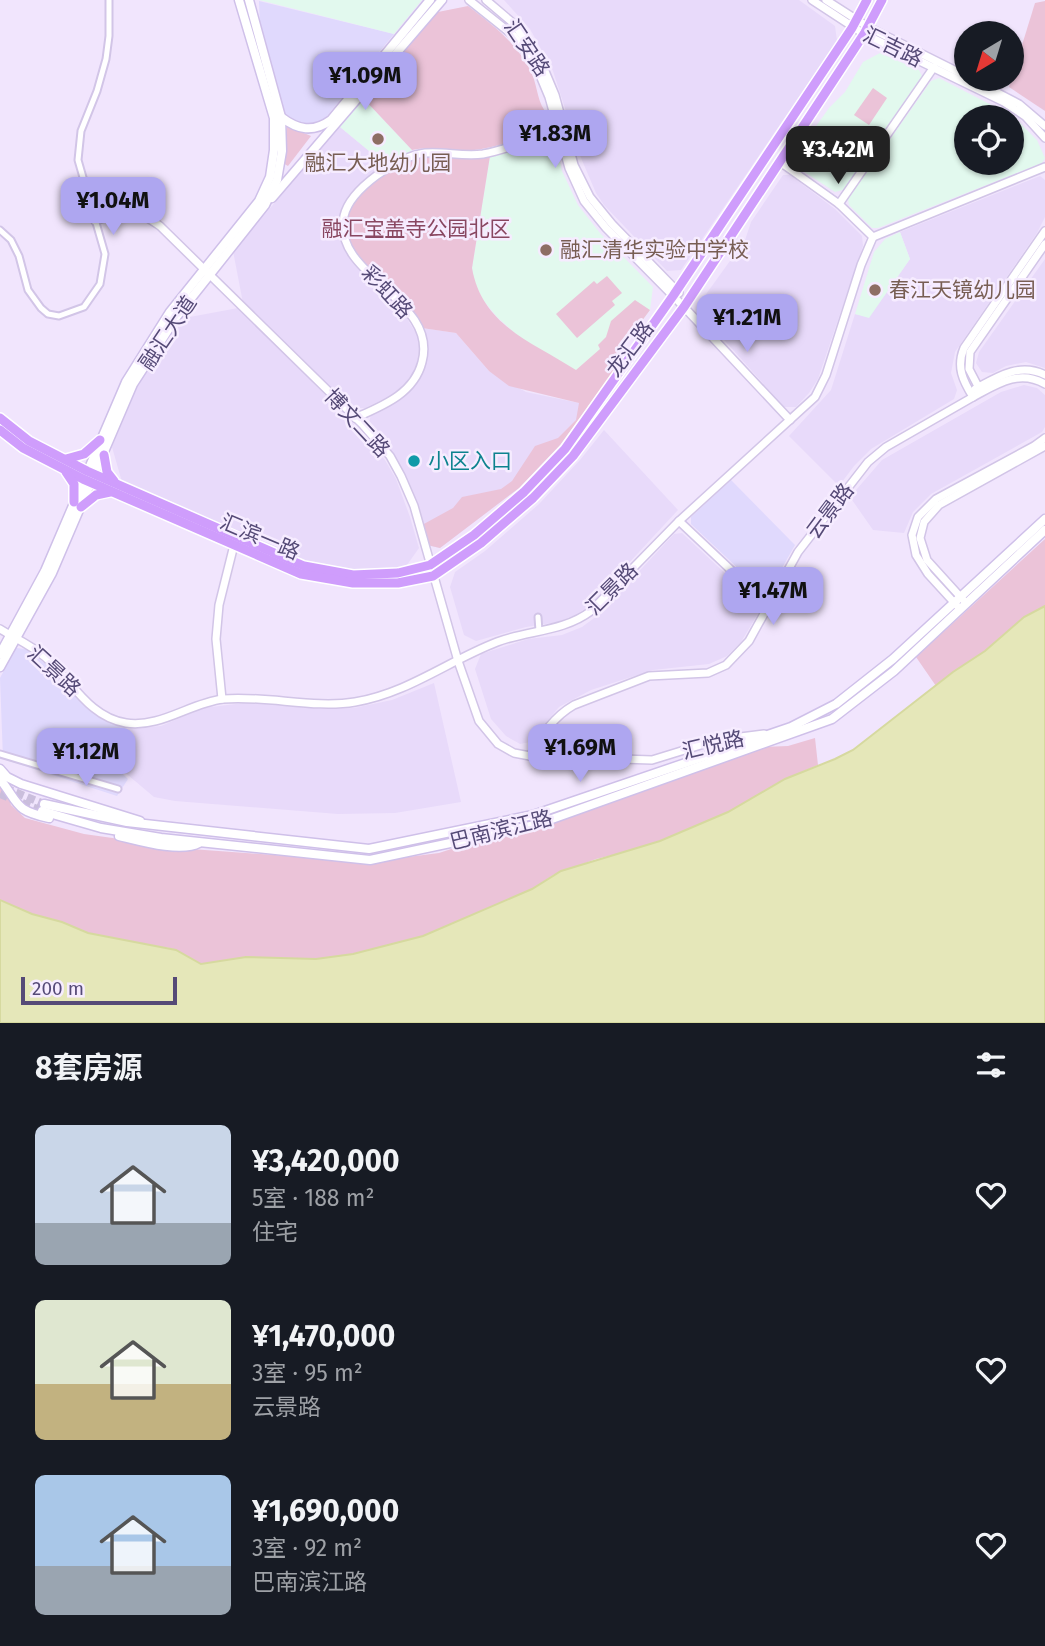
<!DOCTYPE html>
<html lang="zh">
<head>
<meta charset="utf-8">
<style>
	:root { --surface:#171b24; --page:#20242c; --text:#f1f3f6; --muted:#9ea1a6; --accent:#aea6f0 }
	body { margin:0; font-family:"Fira Sans","Noto Sans SC",sans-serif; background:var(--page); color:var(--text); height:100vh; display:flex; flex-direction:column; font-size:26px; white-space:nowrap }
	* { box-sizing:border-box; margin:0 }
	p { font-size:23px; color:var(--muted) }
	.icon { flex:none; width:38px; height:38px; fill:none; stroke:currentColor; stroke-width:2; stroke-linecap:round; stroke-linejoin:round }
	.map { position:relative; height:1023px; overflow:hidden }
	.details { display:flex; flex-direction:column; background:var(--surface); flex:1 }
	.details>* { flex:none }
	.needle { width:46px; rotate:218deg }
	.tools { position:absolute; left:954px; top:21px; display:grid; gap:14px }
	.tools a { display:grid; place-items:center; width:70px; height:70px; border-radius:50%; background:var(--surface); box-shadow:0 2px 5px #0004; font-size:35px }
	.scale { position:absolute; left:21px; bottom:18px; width:156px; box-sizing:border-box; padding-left:7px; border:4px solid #554a77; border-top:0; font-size:19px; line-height:24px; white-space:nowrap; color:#554a77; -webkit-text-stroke:5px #f6ecff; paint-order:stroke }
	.price { position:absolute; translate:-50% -60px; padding:0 16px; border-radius:14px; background:var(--accent); color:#111; font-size:23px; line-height:46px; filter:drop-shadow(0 2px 4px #0008) }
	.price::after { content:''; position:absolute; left:50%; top:42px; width:21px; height:16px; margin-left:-10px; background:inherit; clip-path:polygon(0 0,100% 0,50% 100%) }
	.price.on { background:#222; color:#fff }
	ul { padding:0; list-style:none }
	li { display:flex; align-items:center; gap:21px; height:175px; padding:0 35px }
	li span { display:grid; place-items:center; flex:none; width:196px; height:140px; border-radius:10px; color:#555 }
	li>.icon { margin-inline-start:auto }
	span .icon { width:84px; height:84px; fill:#fffc; stroke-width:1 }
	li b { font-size:30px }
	h2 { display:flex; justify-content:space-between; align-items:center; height:84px; padding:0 35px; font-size:30px }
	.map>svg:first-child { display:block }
	.residential { fill:#e8dafa }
	.commercial { fill:#e0d9fd }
	.education { fill:#e2f9ee; fill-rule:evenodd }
	.green { fill:#ebc3d8 }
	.water { fill:#e5e7b9; stroke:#d6d99f; stroke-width:2 }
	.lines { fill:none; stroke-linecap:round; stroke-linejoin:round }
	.secondary-tunnel { stroke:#cabedc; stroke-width:8; stroke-dasharray:8 4; stroke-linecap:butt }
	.minor-casing { stroke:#d2c5e7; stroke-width:9 }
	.tertiary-casing { stroke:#d2c5e7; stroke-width:10 }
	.secondary-casing { stroke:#cfc0e9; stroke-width:11 }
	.primary-casing { stroke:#fff; stroke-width:12 }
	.minor { stroke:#fff; stroke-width:5 }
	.tertiary { stroke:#fff; stroke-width:7 }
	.secondary { stroke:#fff; stroke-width:8 }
	.primary { stroke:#cf9dfc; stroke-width:9 }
	.education-dot { fill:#8d6e63; stroke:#f6ecff; stroke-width:2.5 }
	.culture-dot { fill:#0f9aa8; stroke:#f6ecff; stroke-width:2.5 }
	.labels { text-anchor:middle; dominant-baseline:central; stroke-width:5; stroke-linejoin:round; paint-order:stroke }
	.street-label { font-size:21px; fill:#554a77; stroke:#f6ecff }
	.education-label { font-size:21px; fill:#785e54; stroke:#f6ecff; text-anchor:start }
	.park-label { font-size:21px; fill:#894761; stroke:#f6ecff }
	.culture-label { font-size:21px; fill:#0d838f; stroke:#f6ecff; text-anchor:start }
</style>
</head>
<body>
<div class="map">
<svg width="1045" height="1023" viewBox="0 0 1045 1023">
	<rect width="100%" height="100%" fill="#f1e5fd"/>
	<g class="residential">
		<polygon points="504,0 799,0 835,26 837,41 681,270 667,271 604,205 596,193 581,158 553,71 530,29"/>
		<polygon points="340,127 386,165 356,189 341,213 339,235 349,255 401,309 419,338 420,353 412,376 394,394 365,408 350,408 243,303 233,251"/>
		<polygon points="783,175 790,175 835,209 862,236 863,246 818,379 809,393 796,407 784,407 700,313 699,304 745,240 751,222"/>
		<polygon points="1040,176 1045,180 1045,217 1037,233 955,352 951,373 957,390 954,399 871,449 854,466 839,486 789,436 831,390 855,314 869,317 910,259 900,232"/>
		<polygon points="1045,259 1045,368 1026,362 1006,366 993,373 982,372 976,363 979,352"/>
		<polygon points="238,308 351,421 385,460 396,479 410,517 419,548 407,565 398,568 353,571 305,562 122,482 112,447 138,386 179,319"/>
		<polygon points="422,328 456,333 489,371 526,392 579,403 587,408 560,445 519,488 440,548 427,545 404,475 368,428 371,414 411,389 419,380 427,354 426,336"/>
		<polygon points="1024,385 1037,388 1045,395 1045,427 1042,432 931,494 913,512 904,533 873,530 850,497 882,460 1001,392"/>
		<polygon points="604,430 678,510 588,607 575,615 558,622 526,627 476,641 464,635 450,587 455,572 485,551 539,504 580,460"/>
		<polygon points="682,533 758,604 759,612 741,642 727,656 709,664 653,670 591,690 559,707 530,742 520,744 506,736 491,719 475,669 481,654 528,639 562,635 582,627 597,616 674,534"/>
		<polygon points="434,683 461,802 395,813 338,814 175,801 154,797 116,765 123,729 161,726 203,708 252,702 320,709 354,708 392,700"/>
	</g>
	<g class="commercial">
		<polygon points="259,1 394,34 322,122 310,125 295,122 284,113 260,26"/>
		<polygon points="731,480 795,545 769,591 762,591 691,524 691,517"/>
		<polygon points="16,648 26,649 48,666 65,687 102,719 127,727 114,765 128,779 117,796 3,759 0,678"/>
	</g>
	<g class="education">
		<polygon points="259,0 422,0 394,34"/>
		<polygon points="880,53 919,70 922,76 843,190 835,192 794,165 794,157 829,108 845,92 863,62"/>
		<path d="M939 78 1013 116 1037 140 1045 158 1042 163 878 228H872L849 205 848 199 931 81ZM1012 117V163H966V117Z"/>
		<polygon points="364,99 412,150 386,165 340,127"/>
		<polygon points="546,138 556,144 562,171 578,205 600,233 653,287 650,310 618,353 613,372 601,388 518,336 497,317 483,300 474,281 472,268 490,156"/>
		<polygon points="900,232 910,259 869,318 855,314 874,252 885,239"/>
	</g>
	<g class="green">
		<polygon points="1045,1 1045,111 1009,87 1035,3"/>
		<path d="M468 6C494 26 518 44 532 74 538 88 537 103 548 115L543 131C516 140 490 150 462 151 444 151 430 146 412 150L364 99 438 12Z"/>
		<polygon points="873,88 887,98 869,125 854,115"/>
		<polygon points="287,126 311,136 288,166 283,163"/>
		<path d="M428 155 460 159 490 156 472 268C482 326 533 342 576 370L600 349 598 345 606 337 611 321 635 300 650 310 618 353 613 372 560 445 519 488 440 548 427 545 422 525 453 508 462 497 501 489 512 481 535 446 558 438 576 420 579 403 509 386 489 371 456 333 422 328 419 322C402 304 350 256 345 235 341 215 358 197 371 184 388 170 406 158 428 155Z"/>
		<polygon points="607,276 622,293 612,301 615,305 577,338 556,314 594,281 597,284"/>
		<polygon points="1045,539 1045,606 1024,617 985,651 936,686 916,657"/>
		<polygon points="815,738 818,765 785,779 728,812 660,841 637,849 596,859 553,875 532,889 423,936 353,954 316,959 257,957 201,964 170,948 145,945 88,933 62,922 32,914 0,900 0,782 7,792 11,805 25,818 84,834 191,849 369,862 439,853 761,747 788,746"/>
	</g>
	<polygon class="water" points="1045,606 1045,1023 0,1023 0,900 32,914 62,922 88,933 176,950 201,964 246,957 316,959 353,954 423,936 532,889 561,871 660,841 728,812 785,779 835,759 853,750 953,672 985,651 1024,617"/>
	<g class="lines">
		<g class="secondary-tunnel">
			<polyline points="5,788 44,804"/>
			<polyline points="0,794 42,811"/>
		</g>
		<g class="minor-casing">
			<g id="minor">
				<polyline points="0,230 11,240 19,256 28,290 41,308 48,314 59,316 84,307 100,284 105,254 78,160 81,131 97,91 106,59 109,36 109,0"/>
				<polyline points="538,617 539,631"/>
				<polyline points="0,754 118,789"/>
			</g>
		</g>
		<g class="tertiary-casing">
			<g id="tertiary">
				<polyline points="469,0 514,36 536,66 549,97 569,168 584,201 606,228 684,307 790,420"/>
				<polyline points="486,0 513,23 542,64 555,95 574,165 590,197 612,224 679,293"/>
				<polyline points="812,0 864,34 1004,102 1025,116 1045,138"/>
				<polyline points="826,0 868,27 966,76"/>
				<polyline points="971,79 1019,104 1045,126"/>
				<polyline points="780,162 839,204 873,237"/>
				<polyline points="839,204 934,67"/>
				<path d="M95 221C130 209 128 204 160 226L362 424 390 456 401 476 414 506 458 661 479 721 498 744 514 753 530 756 652 760 717 740 764 734"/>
				<path d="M1045 231 964 348C956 367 963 381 973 397 997 384 1019 369 1045 384"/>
				<path d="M975 389C997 377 1020 362 1045 375"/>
				<polyline points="981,392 969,369 970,352 1045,244"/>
				<path d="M355 418C382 406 414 394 422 362 439 299 331 276 344 216 350 189 398 156 425 153 444 151 463 157 483 154 511 149 538 136 564 128"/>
				<polyline points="679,521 768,605"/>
				<polyline points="966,603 927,560 920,538 924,522 939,505 1045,446"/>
				<polyline points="960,609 928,574 916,555 912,535 918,517 936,499 1034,446 1045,438"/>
				<path d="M0 629C15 638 32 646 45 657 71 679 88 717 126 723 161 728 190 703 223 699 267 695 313 709 355 702 408 693 448 661 497 642 529 630 563 632 591 611L679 521 815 397 826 375 861 265 873 237 1045 167"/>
				<polyline points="222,699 216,639 219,605 234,545"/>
				<path d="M530 756C541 736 553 717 574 705L649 676 708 673 726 665 749 641 798 552 868 462 886 447 973 397"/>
			</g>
		</g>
		<g class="secondary-casing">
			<g id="secondary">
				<path d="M281 117C298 130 313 133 331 120L430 0"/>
				<polyline points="272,198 442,0"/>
				<polyline points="0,654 45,571 126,382 170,312 259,201 270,177 274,150 274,118 239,0"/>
				<polyline points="0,667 52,573 133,384 177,316 265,205 277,180 282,151 281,117 249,0"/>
				<polyline points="0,769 7,777 21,784 140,821"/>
				<path d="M0 779C20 805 14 810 49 818"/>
				<polyline points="44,804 127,822 369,849 533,815 791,727 836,704 893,659 1045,519"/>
				<polyline points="42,811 101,828 161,838 370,860 535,825 832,719 894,671 1045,530"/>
				<path d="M119 836C140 841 181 853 199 843"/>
			</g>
		</g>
		<g class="primary-casing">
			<g id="primary">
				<polyline points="0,418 29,441 87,471 304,566 353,575 398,573 430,565 474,535 524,492 565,449 673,296 852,28 867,0"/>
				<polyline points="0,430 23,448 83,479 301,574 353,583 398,583 433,576 481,543 533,498 573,456 684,307 864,34 882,0"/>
				<polyline points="104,455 107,472 114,481"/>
				<polyline points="66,459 84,454 100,440"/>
				<polyline points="66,472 74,484 74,502"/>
				<polyline points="81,507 96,495 110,492"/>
			</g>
		</g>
		<use href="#minor" class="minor"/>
		<use href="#tertiary" class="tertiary"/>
		<use href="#secondary" class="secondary"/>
		<use href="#primary" class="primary"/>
	</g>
	<g class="education-dot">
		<circle cx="378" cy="139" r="7"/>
		<circle cx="546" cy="250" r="7"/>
		<circle cx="875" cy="290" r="7"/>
	</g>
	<circle class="culture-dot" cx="414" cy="461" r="7"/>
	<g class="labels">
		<g class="street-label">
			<text transform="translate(893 47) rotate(26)">汇吉路</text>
			<text transform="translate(527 48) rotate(56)">汇安路</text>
			<text transform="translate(387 292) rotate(47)">彩虹路</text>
			<text transform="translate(168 333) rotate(-56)">融汇大道</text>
			<text transform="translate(630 349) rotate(-53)">龙汇路</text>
			<text transform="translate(357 423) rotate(47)">博文二路</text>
			<text transform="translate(830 511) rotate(-53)">云景路</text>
			<text transform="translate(260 537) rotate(23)">汇滨一路</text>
			<text transform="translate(612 589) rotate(-45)">汇景路</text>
			<text transform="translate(54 671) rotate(43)">汇景路</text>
			<text transform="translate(713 745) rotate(-13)">汇悦路</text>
			<text transform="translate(501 830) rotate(-14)">巴南滨江路</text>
		</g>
		<g class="education-label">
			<text x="378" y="163" text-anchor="middle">融汇大地幼儿园</text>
			<text x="560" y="250">融汇清华实验中学校</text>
			<text x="889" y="290">春江天镜幼儿园</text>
		</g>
		<g class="park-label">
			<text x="416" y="229">融汇宝盖寺公园北区</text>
		</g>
		<g class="culture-label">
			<text x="428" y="461">小区入口</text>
		</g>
	</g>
</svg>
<div class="tools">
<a><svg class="needle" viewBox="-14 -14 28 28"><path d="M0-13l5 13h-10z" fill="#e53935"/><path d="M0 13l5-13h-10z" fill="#9ea1a6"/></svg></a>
<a><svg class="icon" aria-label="locate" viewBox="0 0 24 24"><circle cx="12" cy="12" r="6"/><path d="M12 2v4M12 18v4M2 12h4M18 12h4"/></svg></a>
</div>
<div class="scale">200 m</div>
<b class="price" style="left:365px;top:112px">¥1.09M</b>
<b class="price" style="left:555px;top:170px">¥1.83M</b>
<b class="price on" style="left:838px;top:186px">¥3.42M</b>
<b class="price" style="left:113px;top:237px">¥1.04M</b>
<b class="price" style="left:747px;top:354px">¥1.21M</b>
<b class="price" style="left:773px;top:627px">¥1.47M</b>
<b class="price" style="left:580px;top:784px">¥1.69M</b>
<b class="price" style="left:86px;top:788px">¥1.12M</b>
</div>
<section class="details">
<h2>8套房源<svg class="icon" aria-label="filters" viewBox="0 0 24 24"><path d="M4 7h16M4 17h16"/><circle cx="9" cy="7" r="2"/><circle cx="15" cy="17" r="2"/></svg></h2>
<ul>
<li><span style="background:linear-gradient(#c9d6e8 70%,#9aa5b1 0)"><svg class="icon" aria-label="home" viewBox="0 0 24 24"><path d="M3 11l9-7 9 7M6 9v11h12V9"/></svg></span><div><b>¥3,420,000</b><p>5室 · 188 m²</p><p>住宅</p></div><svg class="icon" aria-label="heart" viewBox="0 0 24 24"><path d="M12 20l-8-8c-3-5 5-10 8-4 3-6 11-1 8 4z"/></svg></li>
<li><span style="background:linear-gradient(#dfe7d0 60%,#c2b280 0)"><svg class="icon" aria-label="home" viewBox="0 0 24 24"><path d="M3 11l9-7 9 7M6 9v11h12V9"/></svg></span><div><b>¥1,470,000</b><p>3室 · 95 m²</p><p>云景路</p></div><svg class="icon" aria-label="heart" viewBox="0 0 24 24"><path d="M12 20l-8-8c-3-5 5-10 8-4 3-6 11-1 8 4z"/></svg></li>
<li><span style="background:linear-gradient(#a9c7e8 65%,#9aa5b1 0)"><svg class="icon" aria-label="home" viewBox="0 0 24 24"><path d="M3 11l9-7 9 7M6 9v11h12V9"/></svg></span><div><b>¥1,690,000</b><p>3室 · 92 m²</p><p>巴南滨江路</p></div><svg class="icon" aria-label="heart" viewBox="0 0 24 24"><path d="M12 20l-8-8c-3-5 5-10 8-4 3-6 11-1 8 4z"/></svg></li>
</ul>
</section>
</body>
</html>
